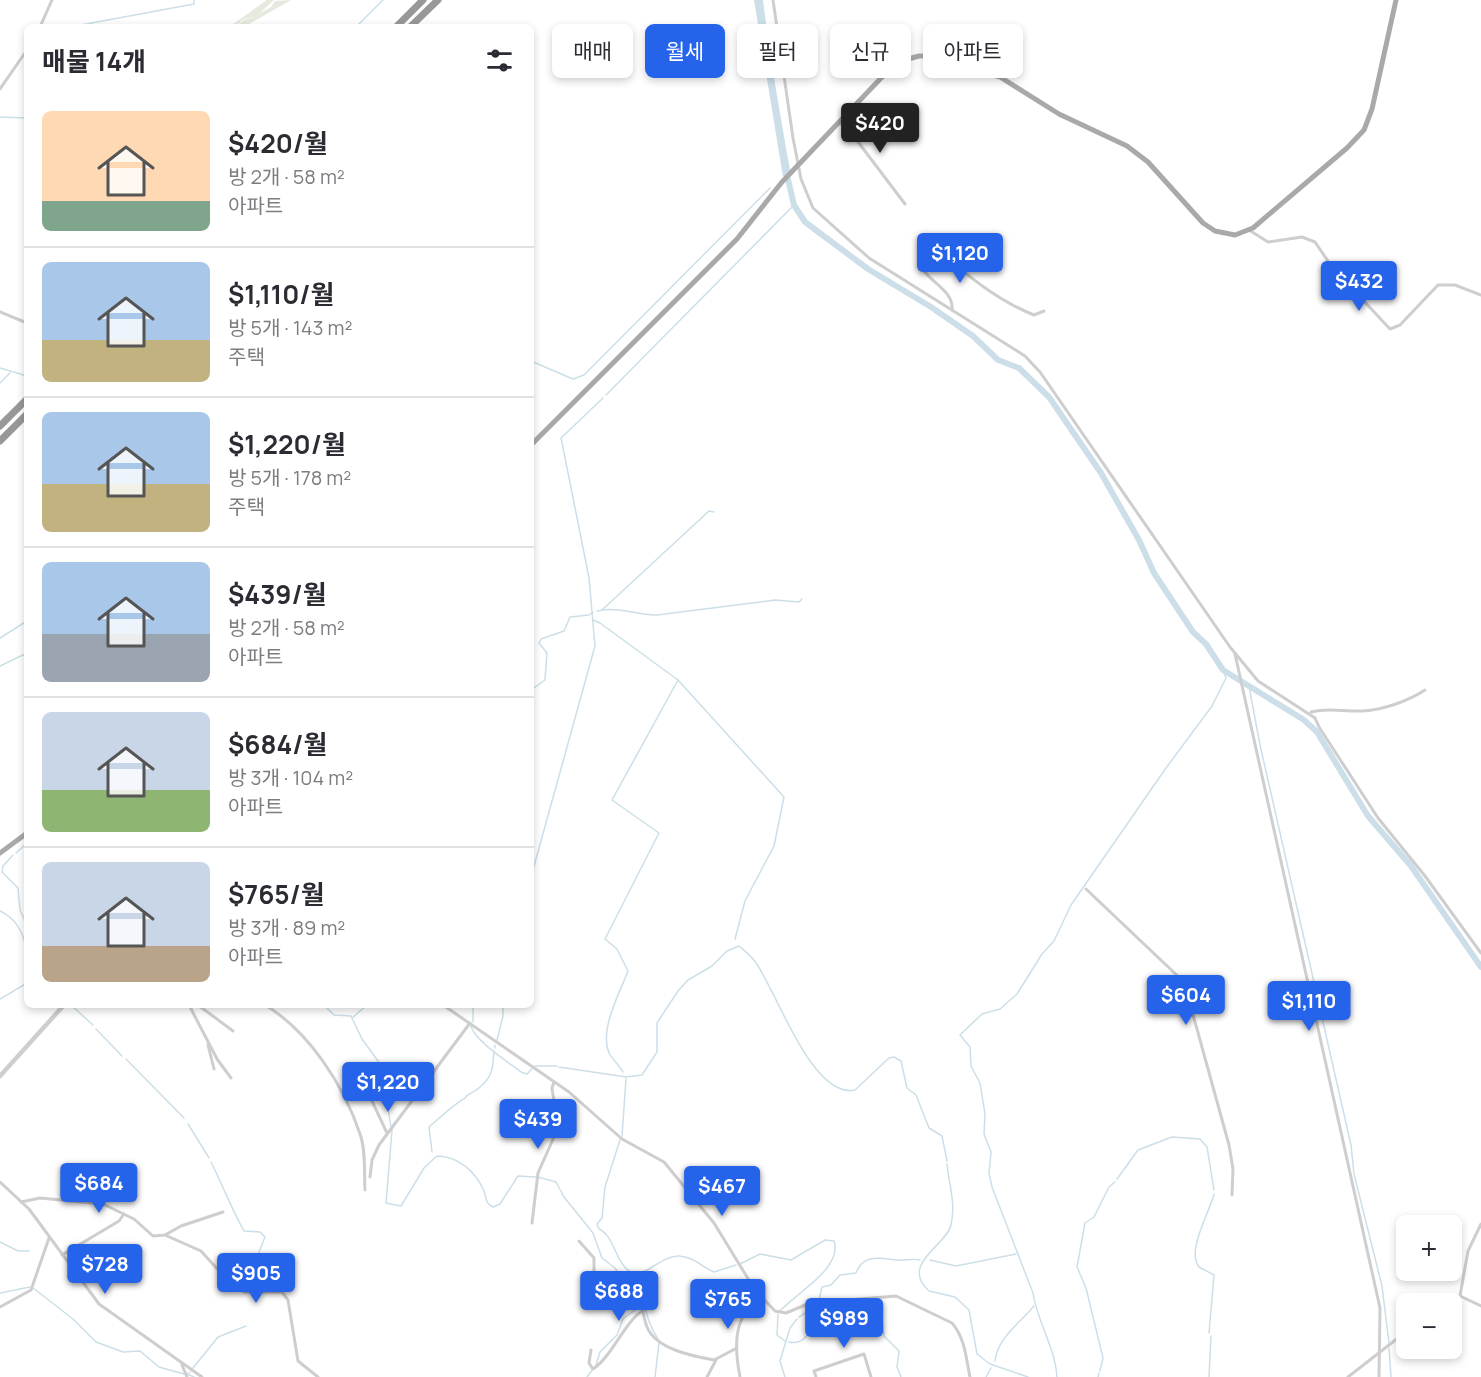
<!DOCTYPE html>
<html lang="ko">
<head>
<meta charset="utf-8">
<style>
	:root { --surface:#fff; --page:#f2f2f3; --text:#2b2b33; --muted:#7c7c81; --line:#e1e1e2; --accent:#2563eb }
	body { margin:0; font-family:Manrope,"Noto Sans KR",sans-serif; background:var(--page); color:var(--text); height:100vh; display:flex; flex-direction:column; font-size:22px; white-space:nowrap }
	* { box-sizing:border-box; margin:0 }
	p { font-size:20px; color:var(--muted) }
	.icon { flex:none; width:33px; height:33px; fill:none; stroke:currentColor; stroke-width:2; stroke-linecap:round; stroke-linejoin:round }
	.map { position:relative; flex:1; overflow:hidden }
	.sheet { position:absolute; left:24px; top:24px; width:510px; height:984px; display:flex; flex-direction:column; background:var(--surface); border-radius:9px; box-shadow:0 3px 9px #0003 }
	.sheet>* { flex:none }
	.banner { position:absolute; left:552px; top:24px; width:570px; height:54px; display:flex; gap:12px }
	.controls { position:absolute; left:1396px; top:1215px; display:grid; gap:12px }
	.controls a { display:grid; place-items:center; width:66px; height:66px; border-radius:9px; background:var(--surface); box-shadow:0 3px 9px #0003; font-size:30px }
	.price { position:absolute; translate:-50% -51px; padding:0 14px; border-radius:6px; background:var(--accent); color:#fff; font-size:20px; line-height:39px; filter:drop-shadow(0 2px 3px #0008) }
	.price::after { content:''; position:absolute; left:50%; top:36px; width:18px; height:14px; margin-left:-9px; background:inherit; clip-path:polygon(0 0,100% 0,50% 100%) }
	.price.selected { background:#222; color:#fff }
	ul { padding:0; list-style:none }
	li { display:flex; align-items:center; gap:18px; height:150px; padding:0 18px }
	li+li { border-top:2px solid var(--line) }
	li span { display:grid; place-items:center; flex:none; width:168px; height:120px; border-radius:9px; color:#555 }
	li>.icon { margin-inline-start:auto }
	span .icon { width:72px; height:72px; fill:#fffc; stroke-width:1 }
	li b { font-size:26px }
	h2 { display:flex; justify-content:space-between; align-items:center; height:72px; padding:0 18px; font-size:26px }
	.chip { padding:0 21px; border-radius:9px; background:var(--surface); box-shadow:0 3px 9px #0003; font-size:21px; line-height:54px }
	.chip.selected { background:var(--accent); color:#fff }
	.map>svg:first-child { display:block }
	.green { fill:#e5e9de }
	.water { fill:#ccdfe8 }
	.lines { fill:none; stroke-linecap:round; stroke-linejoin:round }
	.stream { stroke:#ccdfe8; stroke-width:1.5 }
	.river { stroke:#ccdfe8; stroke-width:6 }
	.minor { stroke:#cecece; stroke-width:3 }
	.tertiary { stroke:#cecece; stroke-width:4.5 }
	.primary { stroke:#a9a9a9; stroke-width:5 }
	.motorway { stroke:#989898; stroke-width:7 }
</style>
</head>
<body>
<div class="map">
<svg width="1481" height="1377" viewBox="0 0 1481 1377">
	<rect width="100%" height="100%" fill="#fff"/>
	<polygon class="green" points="267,0 274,0 259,14 271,7 275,1 291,0 244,27 238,27 242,21 255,16 242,20 236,27 229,27"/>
	<path class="water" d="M754 0H763C770 57 780 114 790 170L783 177Z"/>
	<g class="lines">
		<g class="stream">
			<polyline points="70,27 194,4 194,0"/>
			<polyline points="356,27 383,0"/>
			<polyline points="0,117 27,118"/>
			<polyline points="531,361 573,379 584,375 770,188"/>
			<polyline points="0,368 27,376"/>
			<polyline points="0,383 10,373"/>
			<polyline points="606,395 794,205"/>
			<polyline points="602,610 709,511 714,512"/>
			<path d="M597 611C618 606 636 615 657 615L775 600 799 602 802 599"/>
			<polyline points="593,620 600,623 678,680 784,797 774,846 745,901 735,939"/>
			<polyline points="0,638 27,621"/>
			<polyline points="0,666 27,653"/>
			<polyline points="1249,686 1260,745 1351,1145 1354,1174 1382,1286 1389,1343"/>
			<polyline points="531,690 545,680 547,653 539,643 541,639 564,631 570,617 589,615 593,612"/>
			<polyline points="16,853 27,843"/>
			<polyline points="13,855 3,866 2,872 18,888 20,910 27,925"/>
			<polyline points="531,877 595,646 589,578 561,438 603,398"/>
			<path d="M0 911C17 919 23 933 27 950"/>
			<polyline points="0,999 27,983"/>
			<polyline points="71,1005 93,1025"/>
			<polyline points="324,1005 334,1015 351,1016 362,1039 381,1065 391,1127"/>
			<polyline points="352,1018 367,1005"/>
			<polyline points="473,1022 473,1005"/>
			<path d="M471 1026C474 1040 508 1062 521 1072L527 1074 532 1069"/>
			<polyline points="96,1029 122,1056"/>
			<polyline points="497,1040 503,1016 503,1005"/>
			<polyline points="495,1048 495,1045"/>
			<polyline points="126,1059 184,1118"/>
			<polyline points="535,1066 557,1066"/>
			<path d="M559 1067 626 1077 642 1075 657 1052V1023L678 991 688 980 712 966 727 951 739 946C746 952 754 958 758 966 777 994 813 1099 855 1090L889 1058 894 1057 901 1061 907 1088 916 1095 929 1128 942 1136 947 1161"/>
			<path d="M623 1072C619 1065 613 1060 609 1053 599 1030 620 992 628 971L617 949 605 939 659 833 612 800 678 680"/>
			<polyline points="188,1124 209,1158"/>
			<path d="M392 1130 386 1203 401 1206 424 1168 437 1156C458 1156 476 1172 484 1191 487 1199 485 1203 493 1207L500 1204 518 1176 536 1177"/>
			<polyline points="622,1136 626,1079"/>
			<path d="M620 1140 605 1187 602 1218 597 1224 599 1229C616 1237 614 1263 632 1273"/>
			<path d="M432 1152 429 1127C436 1121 459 1100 464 1099 469 1092 474 1093 480 1087 493 1077 493 1066 494 1051"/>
			<path d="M211 1162C223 1186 231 1208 244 1231L260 1232 265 1237 255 1262 256 1268"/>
			<path d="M947 1164C949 1185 956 1203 951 1225 947 1245 899 1264 929 1291L955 1297 969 1310 977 1354 990 1364 1028 1377"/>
			<path d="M538 1177 556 1182 564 1197 593 1233 602 1258 615 1268 620 1276C643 1281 661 1255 679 1256 694 1257 702 1267 714 1272L736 1265"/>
			<polyline points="1117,1179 1138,1150 1172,1137 1200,1139 1207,1147 1214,1190"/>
			<polyline points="0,1242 18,1251 29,1251"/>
			<polyline points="930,1260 956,1266 1016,1254"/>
			<path d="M740 1264 760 1254 791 1260 825 1240 834 1241C843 1268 796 1293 780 1311"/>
			<path d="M636 1279C646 1299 644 1319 658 1339"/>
			<polyline points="33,1288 73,1319 96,1342 123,1352 140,1351 159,1367 184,1374"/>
			<polyline points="0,1293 30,1287"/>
			<path d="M819 1300 822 1287 831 1285 840 1275 856 1273C863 1254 879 1258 897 1260 905 1261 912 1258 920 1260"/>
			<polyline points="778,1314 777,1335 785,1341"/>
			<polyline points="799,1317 819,1304"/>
			<path d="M1209 1333 1214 1275 1199 1267C1186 1250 1210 1212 1214 1194"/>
			<path d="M789 1342C811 1347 811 1318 826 1309L846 1315H869L882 1320 884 1336 899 1351 897 1367 901 1377"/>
			<polyline points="1389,1348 1391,1377"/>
			<path d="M995 1361C997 1338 1022 1321 1034 1306"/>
			<polyline points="596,1365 600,1352 617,1335 623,1319 640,1306"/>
			<polyline points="193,1368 218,1337 246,1326"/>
			<polyline points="1100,1371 1103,1358 1086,1288 1077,1267 1085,1223 1094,1217 1109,1187 1115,1182"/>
			<polyline points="190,1372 187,1374 194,1377"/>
			<polyline points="587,1377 593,1369"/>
			<polyline points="655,1377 659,1343"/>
			<polyline points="785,1377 780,1361 790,1328 797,1319"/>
			<polyline points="986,1377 991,1368"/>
			<path d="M1057 1377C1055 1347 1037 1321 1033 1293L992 1187 989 1173 991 1152 984 1134 985 1114 980 1083 971 1066 970 1047 960 1035 982 1014 1000 1009 1017 994 1042 954 1054 941 1071 905 1166 768 1212 706 1226 678 1223 670"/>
			<polyline points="1098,1377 1099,1373"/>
			<polyline points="1209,1377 1211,1336"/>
		</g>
		<polyline class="river" points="786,171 794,205 805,222 868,269 931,307 973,336 998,360 1019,368 1049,397 1101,473 1139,540 1154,573 1193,632 1206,644 1223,670 1304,720 1317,732 1368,816 1411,866 1481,967"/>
		<g class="minor">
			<polyline points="773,0 793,138 801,179 813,208 869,258 1025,356 1040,372 1230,647 1258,681 1315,718 1319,727 1378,818 1425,876 1481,953"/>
			<polyline points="40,27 52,0"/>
			<polyline points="0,89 27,50"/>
			<polyline points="839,123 846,126 905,204"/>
			<polyline points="1249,230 1268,242 1302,237 1315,242 1332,267 1390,329 1400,325 1438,285 1455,285 1481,295"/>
			<path d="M952 309C954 286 916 279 920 255L929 245 935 246C964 274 996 300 1034 315L1044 311"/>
			<polyline points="0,312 27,323"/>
			<polyline points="1235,654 1380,1308 1379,1377"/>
			<path d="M1311 712C1330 707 1344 712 1363 711 1383 710 1408 701 1425 690"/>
			<polyline points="1086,889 1184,982 1229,1145 1233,1169 1232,1195"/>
			<polyline points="189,1005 217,1059 231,1078"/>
			<polyline points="198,1005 233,1031"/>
			<path d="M265 1005C309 1031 344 1086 360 1134 366 1150 364 1173 365 1190"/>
			<path d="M443 1005 569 1092 622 1139 664 1162 714 1223 755 1290 775 1311 786 1313 810 1303 896 1296 952 1323C965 1338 966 1358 970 1377"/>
			<polyline points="208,1045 214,1069"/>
			<polyline points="372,1101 387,1133"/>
			<polyline points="370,1177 372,1160 379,1145 470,1023"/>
			<polyline points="0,1182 29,1209 99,1304 202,1377"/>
			<polyline points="21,1202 40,1198 103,1204 134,1219 153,1236 165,1235 181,1226 223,1212"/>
			<polyline points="532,1223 538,1173 558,1128 552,1088 554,1082"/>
			<polyline points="165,1235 201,1251 230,1283 244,1292 282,1292 288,1300 298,1361 318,1377"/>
			<path d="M579 1241 594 1258V1274L604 1288H623L637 1296C643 1305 643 1317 647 1327 656 1349 692 1356 714 1360L735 1349"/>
			<polyline points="62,1255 119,1221 124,1214"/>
			<polyline points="1460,1296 1481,1306"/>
			<polyline points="1448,1304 1460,1296 1468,1251 1481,1224"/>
			<polyline points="0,1307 31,1290 49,1238"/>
			<path d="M591 1350 589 1363 593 1369C611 1358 627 1318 643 1311"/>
			<polyline points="182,1365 187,1377"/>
			<polyline points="707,1377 716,1360"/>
			<path d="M740 1377C734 1346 733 1317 760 1296"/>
			<polyline points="816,1377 814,1371 864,1354 871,1377"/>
			<polyline points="1348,1377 1407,1331"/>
		</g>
		<polyline class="tertiary" points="0,1076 64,1005"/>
		<g class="primary">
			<polyline points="531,445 737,239 782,182 882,77 901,61 919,56 929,56 1000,77 1059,114 1127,146 1148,162 1203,223 1215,231 1235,235 1253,228 1347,148 1364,130 1372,109 1396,0"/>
			<polyline points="0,853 27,833"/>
		</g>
		<g class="motorway">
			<polyline points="396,27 423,0"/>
			<polyline points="410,27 438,0"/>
			<polyline points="0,426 27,399"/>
			<polyline points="0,441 27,414"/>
		</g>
	</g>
</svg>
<div class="controls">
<a>+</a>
<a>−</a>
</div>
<b class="price selected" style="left:880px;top:154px">$420</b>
<b class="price" style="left:960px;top:284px">$1,120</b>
<b class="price" style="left:1359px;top:312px">$432</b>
<b class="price" style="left:1186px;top:1026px">$604</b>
<b class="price" style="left:1309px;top:1032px">$1,110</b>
<b class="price" style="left:388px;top:1113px">$1,220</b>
<b class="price" style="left:538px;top:1150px">$439</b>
<b class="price" style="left:99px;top:1214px">$684</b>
<b class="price" style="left:722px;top:1217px">$467</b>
<b class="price" style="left:105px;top:1295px">$728</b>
<b class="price" style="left:256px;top:1304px">$905</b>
<b class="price" style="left:619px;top:1322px">$688</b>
<b class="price" style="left:728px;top:1330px">$765</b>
<b class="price" style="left:844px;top:1349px">$989</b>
<div class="banner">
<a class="chip">매매</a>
<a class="chip selected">월세</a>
<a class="chip">필터</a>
<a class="chip">신규</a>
<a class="chip">아파트</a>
</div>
<section class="sheet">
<h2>매물 14개<svg class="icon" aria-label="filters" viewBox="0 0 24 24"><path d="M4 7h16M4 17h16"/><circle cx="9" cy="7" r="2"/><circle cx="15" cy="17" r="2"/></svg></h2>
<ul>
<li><span style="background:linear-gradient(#ffd9b3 75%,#7fa58c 0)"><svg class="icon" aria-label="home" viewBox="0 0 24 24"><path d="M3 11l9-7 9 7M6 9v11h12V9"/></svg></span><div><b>$420/월</b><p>방 2개 · 58 m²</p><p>아파트</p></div></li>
<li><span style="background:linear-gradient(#a9c7e8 65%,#c2b280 0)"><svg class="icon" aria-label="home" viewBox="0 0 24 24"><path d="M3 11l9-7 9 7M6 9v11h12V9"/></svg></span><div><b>$1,110/월</b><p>방 5개 · 143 m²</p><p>주택</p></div></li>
<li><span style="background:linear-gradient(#a9c7e8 60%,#c2b280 0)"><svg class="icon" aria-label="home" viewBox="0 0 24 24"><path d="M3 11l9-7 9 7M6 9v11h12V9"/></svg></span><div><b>$1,220/월</b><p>방 5개 · 178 m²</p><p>주택</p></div></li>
<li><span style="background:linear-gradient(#a9c7e8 60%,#9aa5b1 0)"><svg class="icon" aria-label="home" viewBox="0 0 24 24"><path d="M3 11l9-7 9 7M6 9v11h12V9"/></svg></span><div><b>$439/월</b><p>방 2개 · 58 m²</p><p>아파트</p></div></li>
<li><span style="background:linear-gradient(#c9d6e8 65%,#8fb573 0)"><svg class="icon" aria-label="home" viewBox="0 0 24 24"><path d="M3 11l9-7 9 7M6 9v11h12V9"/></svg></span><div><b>$684/월</b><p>방 3개 · 104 m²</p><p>아파트</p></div></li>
<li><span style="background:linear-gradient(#c9d6e8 70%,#b9a48a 0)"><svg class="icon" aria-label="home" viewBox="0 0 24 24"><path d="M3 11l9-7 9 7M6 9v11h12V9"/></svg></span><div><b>$765/월</b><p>방 3개 · 89 m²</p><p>아파트</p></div></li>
</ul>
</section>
</div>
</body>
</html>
